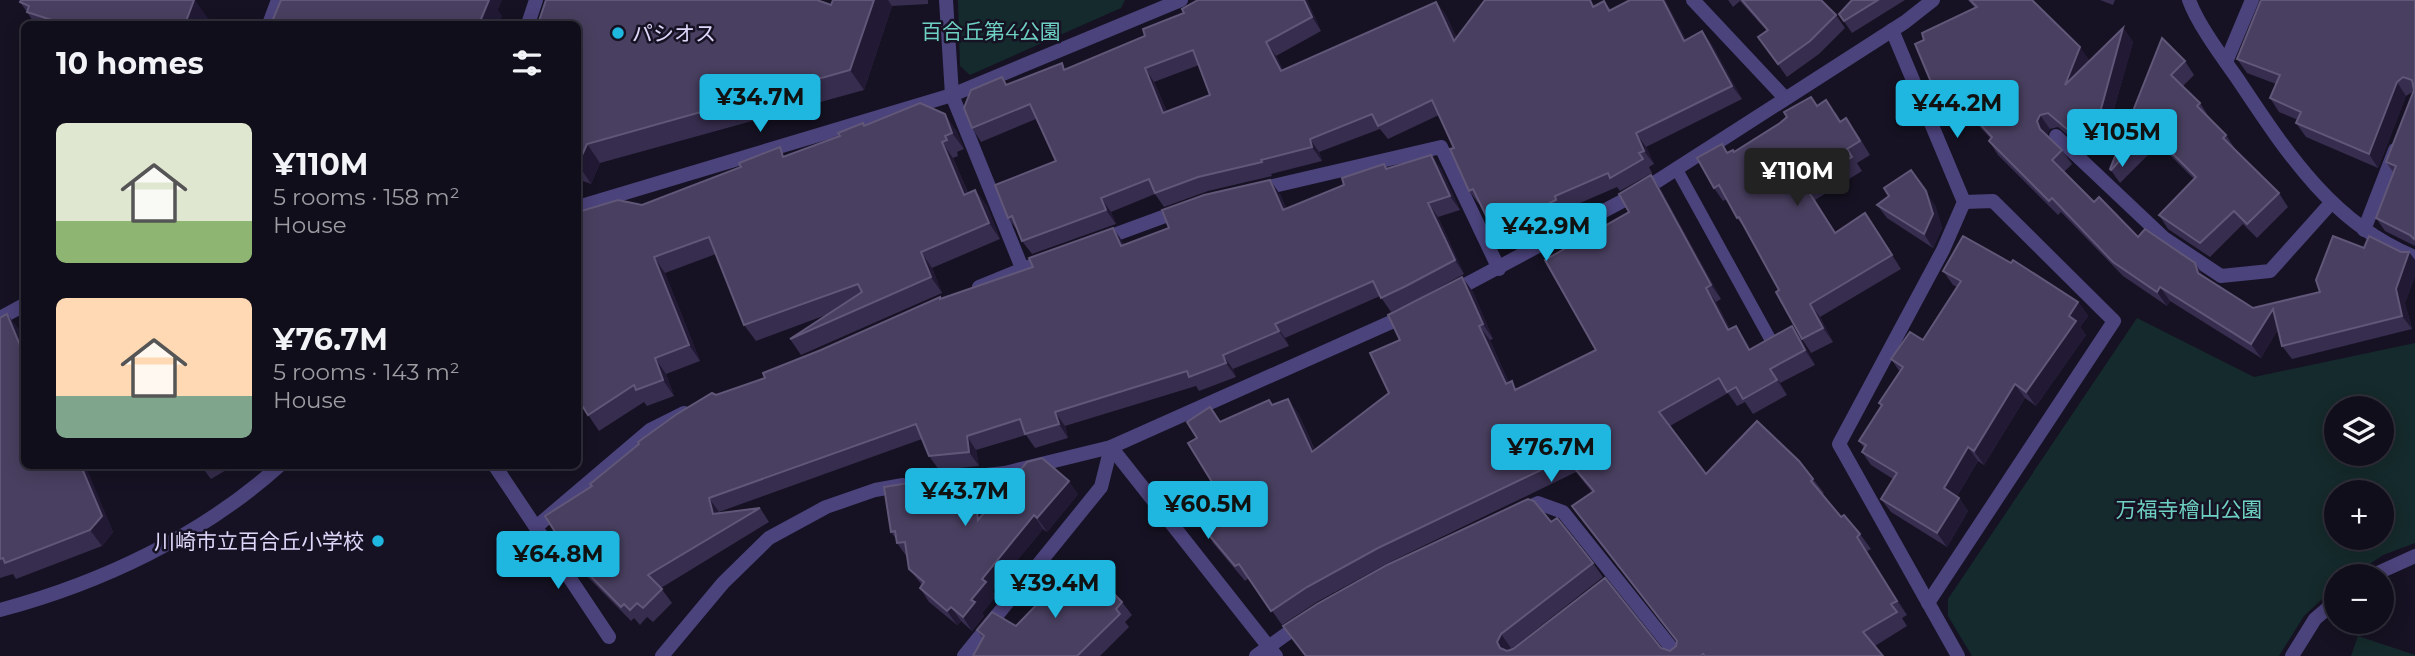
<!DOCTYPE html>
<html lang="en">
<head>
<meta charset="utf-8">
<style>
	:root { --surface:#100e1a; --page:#1e1c27; --text:#f1f3f6; --muted:#9c9ca2; --line:#302e39; --accent:#1fb7df }
	body { margin:0; font-family:Montserrat,"Noto Sans JP",sans-serif; background:var(--page); color:var(--text); height:100vh; display:flex; flex-direction:column; font-size:26px; white-space:nowrap }
	* { box-sizing:border-box; margin:0 }
	p { font-size:23px; color:var(--muted) }
	.icon { flex:none; width:38px; height:38px; fill:none; stroke:currentColor; stroke-width:2; stroke-linecap:round; stroke-linejoin:round }
	.map { position:relative; flex:1; overflow:hidden }
	.sheet { position:absolute; left:21px; top:21px; width:560px; height:448px; display:flex; flex-direction:column; background:var(--surface); border-radius:10px; box-shadow:0 4px 18px #0003,0 0 0 2px var(--line) }
	.sheet>* { flex:none }
	.controls { position:absolute; left:2324px; top:396px; display:grid; gap:14px }
	.controls a { display:grid; place-items:center; width:70px; height:70px; border-radius:50%; background:var(--surface); box-shadow:0 4px 18px #0003,0 0 0 2px var(--line); font-size:35px }
	.price { position:absolute; translate:-50% -60px; padding:0 16px; border-radius:7px; background:var(--accent); color:#111; font-size:23px; line-height:46px; filter:drop-shadow(0 2px 4px #0008) }
	.price::after { content:''; position:absolute; left:50%; top:42px; width:21px; height:16px; margin-left:-10px; background:inherit; clip-path:polygon(0 0,100% 0,50% 100%) }
	.price.selected { background:#222; color:#fff }
	ul { padding:0; list-style:none }
	li { display:flex; align-items:center; gap:21px; height:175px; padding:0 35px }
	li span { display:grid; place-items:center; flex:none; width:196px; height:140px; border-radius:10px; color:#555 }
	li>.icon { margin-inline-start:auto }
	span .icon { width:84px; height:84px; fill:#fffc; stroke-width:1 }
	li b { font-size:30px }
	h2 { display:flex; justify-content:space-between; align-items:center; height:84px; padding:0 35px; font-size:30px }
	.map>svg:first-child { display:block }
	.green { fill:#152a2c; fill-rule:evenodd }
	.lines { fill:none; stroke-linecap:round; stroke-linejoin:round }
	.service { stroke:#4b437b; stroke-width:12 }
	.minor { stroke:#4b437b; stroke-width:14 }
	.tertiary { stroke:#4b437b; stroke-width:14 }
	.wall { fill:#372d4e; fill-rule:evenodd }
	.shaded-wall { fill:#221a35 }
	.building { fill:#493f60; stroke:#615778; stroke-width:2; fill-rule:evenodd }
	.poi-dot { fill:#1fb7df; stroke:#161223; stroke-width:2.5 }
	.labels { text-anchor:middle; dominant-baseline:central; stroke-width:5; stroke-linejoin:round; paint-order:stroke }
	.park-label { font-size:21px; fill:#6ed0c2; stroke:#161223 }
	.poi-label { font-size:21px; fill:#e0d8fa; stroke:#161223; text-anchor:start }
</style>
</head>
<body>
<div class="map">
<svg width="2415" height="656" viewBox="0 0 2415 656">
	<rect width="100%" height="100%" fill="#161223"/>
	<g class="green">
		<polygon points="958,0 1125,0 1121,8 970,75 960,66"/>
		<path d="M2137 318 2254 377 2415 343V543L2383 555 2352 576H2336V586L2304 616 2279 656H1972L1948 616V599ZM2336 408H2382V453H2336ZM2336 492H2382V537H2336Z"/>
		<polygon points="2358,636 2415,655 2415,656 2351,656"/>
	</g>
	<g class="lines">
		<polyline class="service" points="1676,168 1774,346"/>
		<g class="minor">
			<polyline points="946,0 952,95 1022,268"/>
			<polyline points="1693,0 1785,98"/>
			<path d="M2189 0C2197 23 2222 57 2237 78 2285 150 2332 224 2415 257"/>
			<polyline points="269,24 278,0"/>
			<polyline points="1892,30 1964,202 1943,250 1839,444 1958,656"/>
			<polyline points="2226,62 2252,0"/>
			<polyline points="2056,136 2164,238 2221,276 2270,271 2331,203"/>
			<polyline points="1256,190 1441,147 1499,269"/>
			<polyline points="578,207 952,95 1181,0"/>
			<polyline points="2364,230 2395,150"/>
			<polyline points="1100,240 1179,211"/>
			<polyline points="979,287 1048,259"/>
			<polyline points="1450,293 1645,189 1905,22 1933,0"/>
			<polyline points="0,318 24,305"/>
			<polyline points="1111,447 1276,656"/>
			<polyline points="495,466 609,637"/>
			<polyline points="958,478 1005,473 1111,447 1407,315"/>
			<polyline points="1521,511 1538,503 1563,512 1678,656"/>
			<polyline points="536,527 650,430 684,413"/>
			<polyline points="2371,576 2415,556"/>
			<polyline points="1928,603 2114,321 1993,201 1964,202"/>
			<polyline points="662,656 723,583 769,538 826,507 875,490 903,485"/>
			<polyline points="964,656 1101,487 1111,447"/>
			<polyline points="1256,656 1303,622"/>
			<polyline points="2292,656 2315,619 2336,601"/>
		</g>
		<g class="tertiary">
			<polyline points="528,24 536,0"/>
			<path d="M0 610C101 583 201 536 279 466"/>
		</g>
	</g>
	<g class="wall">
		<polygon points="833,0 928,0 928,4 892,6 864,90 600,163 591,184 578,179 578,24 831,5"/>
		<path d="M1307 0 1321 31 1276 56 1283 70 1436 2 1446 15 1457 39 1596 5 1604 1 1611 10 1630 0H1665L1686 40 1702 31 1712 45 1742 99 1646 147 1654 164 1649 167 1652 173 1620 191 1617 187 1564 210 1566 213 1502 244 1493 230 1480 204H1479L1469 191 1454 148 1439 115 1388 139 1380 129 1319 152 1322 161 1271 174 1272 176 1208 191 1164 207 1155 194 1111 212 1116 224 1032 254 1022 241 1018 231 1008 218 1056 161 1036 119 981 142 972 128 1007 84 1066 69 1145 36 1184 13ZM1199 65 1210 95 1167 112 1154 82Z"/>
		<polygon points="1728,0 1821,0 1836,15 1845,28 1819,54 1787,77 1758,37 1767,31 1740,1 1733,7"/>
		<polygon points="1851,0 1905,0 1852,33 1839,14 1851,1"/>
		<polygon points="1968,0 2032,0 2090,61 2123,28 2133,42 2104,144 2097,137 2085,150 2058,127 2050,129 2047,134 2062,150 2072,164 2064,172 2094,202 2138,237 2204,277 2253,308 2320,292 2364,248 2409,252 2415,260 2415,276 2405,303 2412,329 2292,359 2282,346 2278,329 2261,358 2170,301 2167,306 2123,276 2061,212 2058,215 1998,155 1989,141 1991,139 1972,118 1954,126 1944,113 1924,40 1975,8"/>
		<polygon points="2100,0 2115,0 2113,5"/>
		<polygon points="2415,0 2415,246 2385,231 2376,218 2393,172 2386,162 2414,91 2406,96 2378,168 2306,137 2296,123 2298,120 2279,112 2270,98 2276,84 2247,73 2237,59"/>
		<polygon points="20,2 212,24 35,24"/>
		<polygon points="2162,38 2185,61 2194,75 2183,86 2200,103 2209,117 2209,118 2226,135 2235,149 2279,193 2288,207 2257,238 2243,224 2210,257 2168,229 2159,215 2194,179 2159,144 2120,183 2110,169"/>
		<polygon points="1817,105 1836,113 1841,121 1856,132 1870,155 1857,163 1862,171 1815,200 1835,232 1874,226 1901,269 1820,317 1833,342 1811,353 1802,339 1779,290 1747,231 1737,218 1727,199 1723,201 1714,188 1728,153 1735,152 1780,123"/>
		<polygon points="864,125 956,130 964,149 957,152 958,156 953,158 968,193 975,190 987,206 1000,239 932,268 942,293 801,355 790,339 826,315 756,341 744,325 716,254 665,273 700,361 666,374 674,396 647,406 644,402 599,431 578,400 642,205 741,167 786,156"/>
		<polygon points="1431,155 1441,169 1460,210 1438,217 1464,274 1416,300 1391,312 1380,296 1285,338 1289,346 1233,369 1236,377 1199,391 1196,386 1065,426 1068,438 1035,448 1026,435 976,450 979,466 939,470 929,456 922,439 719,512 719,514 760,508 769,522 661,588 672,603 653,622 647,617 640,625 634,618 631,621 572,561 562,547 564,546 592,486 716,395 765,378 941,299 1123,242 1124,245 1280,194 1286,208 1388,168"/>
		<polygon points="1661,190 1721,299 1716,302 1730,329 1746,341 1750,349 1792,326 1802,341 1815,365 1780,383 1787,395 1753,414 1745,402 1737,406 1728,393 1670,426 1706,474 1813,479 1824,493 1822,494 1841,517 1860,534 1871,549 1867,551 1907,615 1902,618 1907,626 1875,646 1883,656 1305,656 1283,626 1551,522 1593,563 1603,577 1510,650 1661,648 1670,651 1676,646 1677,642 1572,506 1592,492 1576,472 1388,563 1317,602 1282,625 1249,578 1245,581 1214,544 1204,529 1228,508 1197,438 1210,407 1220,422 1269,400 1273,405 1298,413 1315,450 1389,393 1400,340 1462,277 1473,292 1493,339 1490,340 1509,383 1517,389 1596,350 1629,212"/>
		<polygon points="1877,205 1935,205 1942,228 1933,248 1887,218"/>
		<polygon points="1943,271 2078,302 2088,316 2080,327 2086,335 2036,406 2025,398 1984,465 1978,461 1957,496 1959,498 1968,511 1947,547 1891,512 1881,499 1893,479 1871,465 1862,452 1864,448 1859,441 1881,406 1879,403 1900,372 1891,359 1923,340 1957,287 1953,285"/>
		<polygon points="7,314 19,330 24,344 24,466 85,466 113,532 102,546 16,579 13,574 0,578 0,318"/>
		<polygon points="201,466 233,466 211,479"/>
		<polygon points="972,471 981,485 985,512 1078,494 1047,532 1043,529 992,591 996,596 982,613 984,616 972,631 961,621 957,625 929,602 920,588 922,585 909,569 907,557 897,543 896,539 891,532 938,478"/>
		<polygon points="1122,602 1132,615 1125,622 1129,627 1100,656 973,656 983,639 977,630 1016,626"/>
	</g>
	<g class="shaded-wall">
		<polygon points="194,0 195,0 212,24 185,24"/>
		<polygon points="486,0 502,0 498,10 502,16 499,24 479,24"/>
		<polygon points="874,0 888,0 892,6 864,90 850,70"/>
		<polygon points="1304,0 1307,0 1321,31 1312,17"/>
		<polygon points="1663,0 1665,0 1694,55 1684,41"/>
		<polygon points="1436,2 1446,15 1464,55 1454,41"/>
		<polygon points="2123,28 2133,42 2104,144 2095,131"/>
		<polygon points="1702,31 1712,45 1742,99 1732,86"/>
		<polygon points="1266,42 1276,56 1290,85 1281,71"/>
		<polygon points="2080,47 2090,61 2065,85"/>
		<polygon points="1145,68 1154,82 1173,127 1163,113"/>
		<polygon points="2397,82 2406,96 2378,168 2369,154"/>
		<polygon points="945,114 956,130 964,149 952,133"/>
		<polygon points="2040,115 2050,129 2047,134 2049,143 2040,129 2037,121"/>
		<polygon points="1636,133 1646,147 1654,164 1644,151"/>
		<polygon points="1310,139 1319,152 1322,161 1312,147"/>
		<polygon points="942,142 953,158 975,211 964,195"/>
		<polygon points="587,144 600,163 591,184 578,164"/>
		<polygon points="1431,155 1441,169 1460,210 1450,196"/>
		<polygon points="1911,170 1935,205 1942,228 1933,248 1924,234"/>
		<polygon points="1651,175 1661,190 1721,299 1711,285"/>
		<polygon points="1270,180 1280,194 1293,224 1283,210"/>
		<polygon points="975,190 987,206 1000,239 989,223"/>
		<polygon points="1101,198 1111,212 1116,224 1106,210"/>
		<polygon points="1428,203 1438,217 1464,274 1455,260"/>
		<polygon points="1113,228 1123,242 1131,260 1121,246"/>
		<polygon points="921,252 932,268 942,293 931,277"/>
		<polygon points="2409,252 2415,260 2415,276 2405,303 2412,329 2402,316 2396,289"/>
		<polygon points="654,257 665,273 700,361 689,345"/>
		<polygon points="2195,263 2204,277 2207,287 2198,273"/>
		<polygon points="1462,277 1473,292 1493,339 1483,324"/>
		<polygon points="2160,287 2170,301 2167,306 2157,292"/>
		<polygon points="1706,288 1716,302 1738,345 1728,330"/>
		<polygon points="2078,302 2088,316 2080,327 2086,335 2036,406 2026,392 2069,316"/>
		<polygon points="1810,304 1820,317 1833,342 1823,328"/>
		<polygon points="2273,309 2282,322 2261,358 2251,344"/>
		<polygon points="7,314 19,330 24,344 24,355"/>
		<polygon points="1275,324 1285,338 1289,346 1279,331"/>
		<polygon points="1479,326 1490,340 1516,399 1506,384"/>
		<polygon points="1736,326 1746,341 1759,364 1749,350"/>
		<polygon points="1792,326 1802,341 1815,365 1805,350"/>
		<polygon points="1223,355 1233,369 1236,377 1226,363"/>
		<polygon points="655,358 666,374 674,396 663,380"/>
		<polygon points="1770,369 1780,383 1787,395 1777,380"/>
		<polygon points="2015,384 2025,398 1984,465 1974,451"/>
		<polygon points="1288,399 1298,413 1322,467 1312,452"/>
		<polygon points="1055,412 1065,426 1068,438 1059,424"/>
		<polygon points="967,436 976,450 979,466 969,452"/>
		<polygon points="1968,447 1978,461 1953,502 1944,488"/>
		<polygon points="81,466 85,466 87,469 113,532 102,546 90,530"/>
		<polygon points="972,471 981,485 988,534 978,520"/>
		<polygon points="1069,481 1078,494 1047,532 1037,518"/>
		<polygon points="709,498 719,512 723,529 713,514"/>
		<polygon points="1959,498 1968,511 1947,547 1937,533"/>
		<polygon points="1034,515 1043,529 992,591 996,596 982,613 984,616 972,631 963,617 982,579"/>
		<polygon points="1857,537 1867,551 1907,615 1897,601"/>
		<polygon points="951,607 961,621 957,625 947,611"/>
		<polygon points="1501,634 1511,648 1508,656 1500,648 1497,642"/>
	</g>
	<g class="building">
		<polygon points="21,0 194,0 185,24 64,24 27,12 29,6 20,2"/>
		<polygon points="281,0 489,0 479,24 271,24"/>
		<polygon points="546,0 817,0 831,5 833,0 874,0 850,70 587,144 578,164 578,24 538,24"/>
		<path d="M1198 0H1304L1312 17 1266 42 1281 71 1436 2 1454 41 1485 0H1590L1593 7 1604 1 1609 11 1630 0H1663L1684 41 1702 31 1732 86 1636 133 1644 151 1639 153 1643 159 1610 178 1608 173 1555 196 1556 200 1493 230 1473 189 1469 191 1450 149 1454 148 1432 100 1378 126 1372 114 1310 139 1312 147 1261 160 1262 162 1198 177 1155 193 1149 179 1101 198 1106 210 1022 241 1012 216 1008 218 995 185 1056 161 1030 104 972 128 964 108 971 90 1002 77 1006 85 1062 63 1064 70 1145 36 1143 29 1184 13 1182 9ZM1193 50 1210 95 1163 113 1145 68Z"/>
		<polygon points="1742,0 1821,0 1836,15 1810,41 1778,64 1758,37 1768,30"/>
		<polygon points="1852,0 1878,0 1844,21 1839,14"/>
		<polygon points="1970,0 2032,0 2080,47 2065,85 2123,28 2095,131 2088,124 2075,136 2048,113 2040,115 2037,121 2040,129 2062,150 2052,160 2094,202 2099,197 2138,237 2145,229 2195,263 2198,273 2253,308 2320,292 2316,280 2333,236 2364,248 2369,236 2401,252 2409,252 2396,289 2402,316 2282,346 2273,309 2251,344 2160,287 2157,292 2113,262 2052,198 2049,201 1989,141 1992,137 1962,104 1944,113 1915,44 1924,40 1922,33 1977,7"/>
		<polygon points="2261,0 2415,0 2415,237 2414,239 2410,235 2376,218 2396,166 2386,162 2414,90 2412,80 2403,77 2397,82 2369,154 2296,123 2301,112 2270,98 2280,75 2237,59"/>
		<polygon points="2162,38 2185,61 2171,75 2200,103 2197,106 2226,135 2223,138 2279,193 2247,224 2234,211 2200,243 2159,215 2196,177 2149,130 2111,170 2110,169"/>
		<polygon points="1811,97 1817,106 1826,100 1840,122 1846,118 1860,141 1847,149 1852,157 1805,186 1835,233 1865,213 1892,255 1810,304 1823,328 1802,339 1776,292 1779,290 1739,217 1737,218 1719,185 1714,188 1697,158 1722,144 1727,153 1733,150 1734,152 1780,123 1787,117 1784,112"/>
		<polygon points="920,103 945,114 952,133 945,136 947,140 942,142 964,195 975,190 989,223 921,252 931,277 790,339 862,292 858,284 744,325 709,237 654,257 689,345 655,358 663,380 636,390 634,385 588,415 578,399 578,212 618,200 642,205 741,167 739,163 780,147 783,157 840,136 838,133 863,123 864,126"/>
		<polygon points="1431,155 1450,196 1428,203 1455,260 1406,286 1381,298 1373,281 1275,324 1279,331 1223,355 1226,363 1189,377 1187,371 1055,412 1059,424 1025,434 1020,419 967,436 969,452 929,456 916,424 709,498 713,514 760,508 648,575 662,589 643,608 637,603 630,610 624,604 621,607 562,547 564,546 545,516 592,486 590,484 639,444 638,442 677,414 712,393 716,395 765,378 763,373 821,350 940,297 940,299 1033,267 1029,258 1113,228 1121,246 1169,228 1162,210 1204,195 1270,180 1283,210 1344,185 1342,178 1384,164 1386,169"/>
		<polygon points="1911,170 1926,191 1933,214 1924,234 1877,205 1889,196 1884,188"/>
		<polygon points="1651,175 1711,285 1706,288 1728,330 1736,326 1749,350 1792,326 1805,350 1770,369 1777,380 1743,399 1736,387 1727,392 1719,378 1659,412 1706,474 1757,421 1799,461 1813,479 1811,481 1841,517 1844,515 1860,534 1857,537 1897,601 1891,604 1897,612 1863,632 1883,656 1705,656 1703,654 1701,656 1306,656 1283,626 1317,604 1387,565 1528,499 1534,501 1551,522 1557,518 1593,563 1501,634 1497,642 1500,648 1507,651 1513,649 1605,578 1661,648 1670,651 1676,646 1677,641 1572,506 1594,491 1566,458 1378,548 1307,587 1271,611 1239,564 1235,566 1204,529 1228,508 1188,443 1197,438 1187,422 1210,407 1220,422 1269,400 1272,405 1288,399 1312,452 1389,393 1370,353 1400,340 1388,315 1462,277 1483,324 1479,326 1506,384 1512,381 1515,390 1596,350 1545,260 1629,212 1619,194"/>
		<polygon points="1963,236 2011,263 2013,260 2078,302 2069,316 2076,321 2026,392 2015,384 1974,451 1968,447 1944,488 1959,498 1937,533 1881,499 1897,473 1862,452 1866,445 1859,441 1882,405 1879,403 1903,367 1891,359 1910,332 1923,340 1961,281 1943,271"/>
		<polygon points="7,314 24,355 24,466 81,466 102,516 90,530 5,563 3,558 0,559 0,318"/>
		<polygon points="1042,458 1069,481 1037,518 1034,515 982,579 986,582 971,600 975,602 963,617 951,607 947,611 920,588 924,582 909,569 905,542 897,543 895,531 891,532 884,487 938,478 937,475 972,471 978,520 1027,462"/>
		<polygon points="1082,561 1122,602 1116,609 1120,614 1077,656 973,656 984,636 977,630 992,612 1016,626 1078,562 1079,563"/>
	</g>
	<g class="poi-dot">
		<circle cx="618" cy="33" r="7"/>
		<circle cx="378" cy="541" r="7"/>
	</g>
	<g class="labels">
		<g class="park-label">
			<text x="991" y="31">百合丘第4公園</text>
			<text x="2189" y="509">万福寺檜山公園</text>
		</g>
		<g class="poi-label">
			<text x="632" y="33">パシオス</text>
			<text x="364" y="541" text-anchor="end">川崎市立百合丘小学校</text>
		</g>
	</g>
</svg>
<div class="controls">
<a><svg class="icon" aria-label="layers" viewBox="0 0 24 24"><path d="M12 4l9 5-9 5-9-5zM3 14l9 5 9-5"/></svg></a>
<a>+</a>
<a>−</a>
</div>
<b class="price" style="left:760px;top:134px">¥34.7M</b>
<b class="price" style="left:1957px;top:140px">¥44.2M</b>
<b class="price" style="left:2122px;top:169px">¥105M</b>
<b class="price selected" style="left:1797px;top:208px">¥110M</b>
<b class="price" style="left:1546px;top:263px">¥42.9M</b>
<b class="price" style="left:1551px;top:484px">¥76.7M</b>
<b class="price" style="left:965px;top:528px">¥43.7M</b>
<b class="price" style="left:1208px;top:541px">¥60.5M</b>
<b class="price" style="left:558px;top:591px">¥64.8M</b>
<b class="price" style="left:1055px;top:620px">¥39.4M</b>
<section class="sheet">
<h2>10 homes<svg class="icon" aria-label="filters" viewBox="0 0 24 24"><path d="M4 7h16M4 17h16"/><circle cx="9" cy="7" r="2"/><circle cx="15" cy="17" r="2"/></svg></h2>
<ul>
<li><span style="background:linear-gradient(#dfe7d0 70%,#8fb573 0)"><svg class="icon" aria-label="home" viewBox="0 0 24 24"><path d="M3 11l9-7 9 7M6 9v11h12V9"/></svg></span><div><b>¥110M</b><p>5 rooms · 158 m²</p><p>House</p></div></li>
<li><span style="background:linear-gradient(#ffd9b3 70%,#7fa58c 0)"><svg class="icon" aria-label="home" viewBox="0 0 24 24"><path d="M3 11l9-7 9 7M6 9v11h12V9"/></svg></span><div><b>¥76.7M</b><p>5 rooms · 143 m²</p><p>House</p></div></li>
</ul>
</section>
</div>
</body>
</html>
